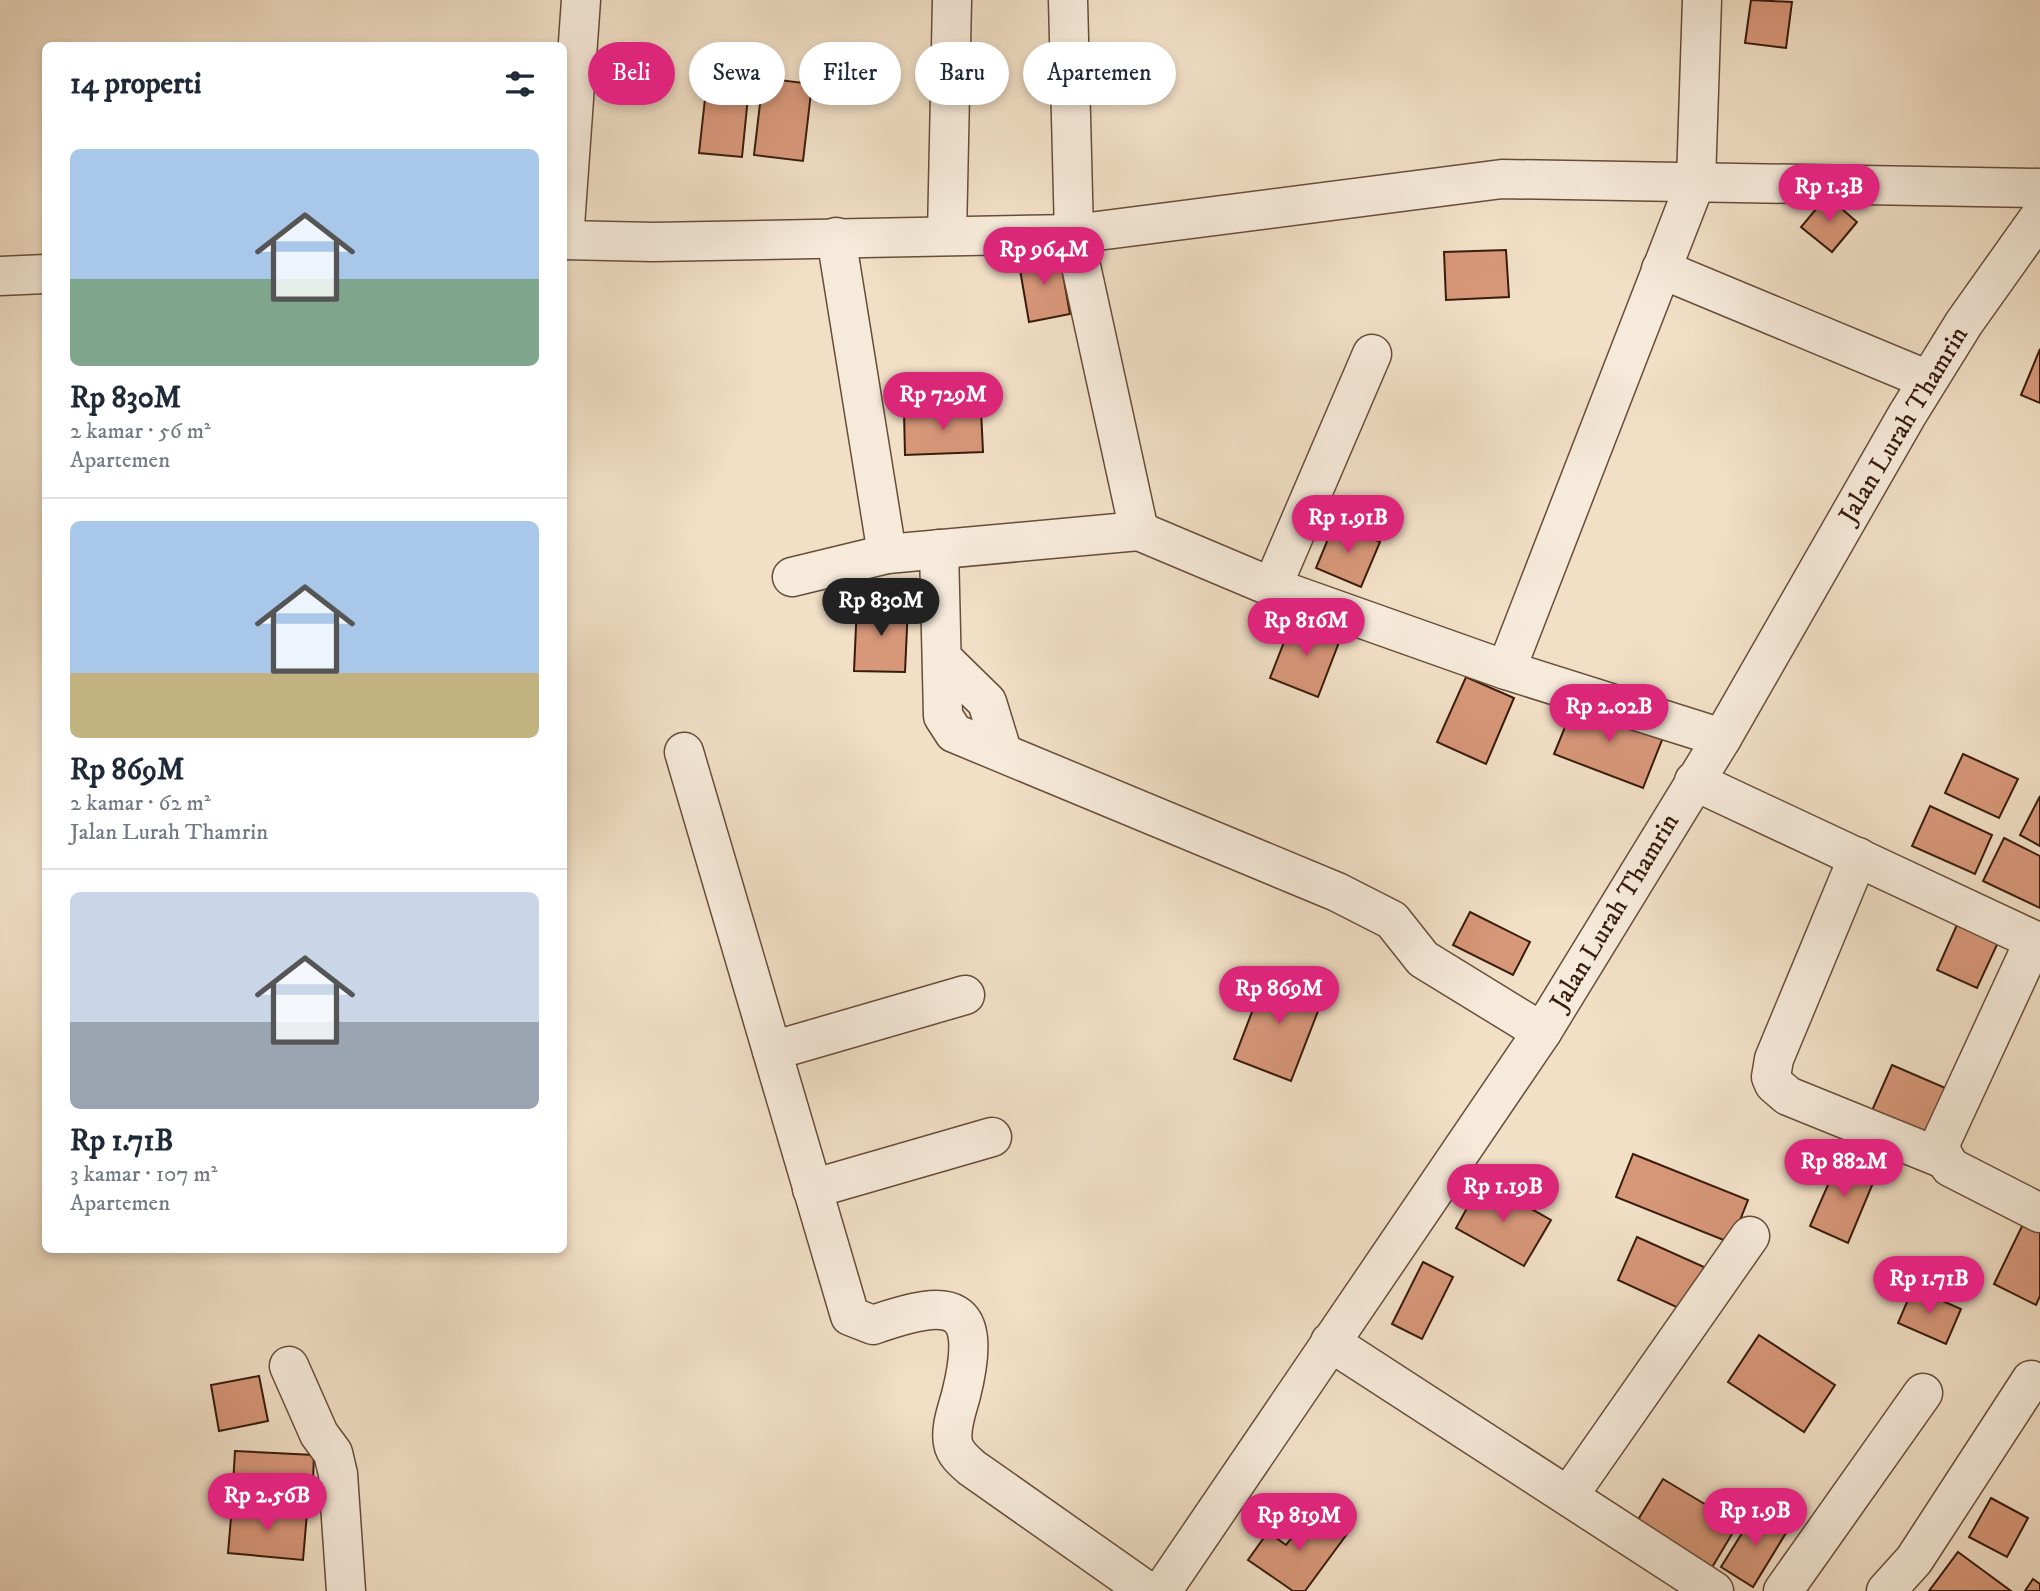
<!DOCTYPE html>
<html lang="id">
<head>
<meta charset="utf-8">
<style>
	:root { --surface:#fff; --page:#f6f6f7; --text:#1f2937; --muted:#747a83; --line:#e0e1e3; --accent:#db2777 }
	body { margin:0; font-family:"IM FELL DW Pica",serif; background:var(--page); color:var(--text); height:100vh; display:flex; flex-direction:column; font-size:26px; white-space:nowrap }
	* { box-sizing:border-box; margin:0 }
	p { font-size:23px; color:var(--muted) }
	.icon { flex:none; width:38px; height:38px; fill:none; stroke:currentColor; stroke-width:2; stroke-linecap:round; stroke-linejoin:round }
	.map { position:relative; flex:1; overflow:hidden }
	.side { position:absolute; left:42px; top:42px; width:525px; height:1211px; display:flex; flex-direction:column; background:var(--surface); border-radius:10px; box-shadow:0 4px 10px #0003 }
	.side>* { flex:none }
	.top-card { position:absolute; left:588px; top:42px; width:665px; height:63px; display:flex; gap:14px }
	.price { position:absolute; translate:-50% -60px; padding:0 16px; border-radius:24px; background:var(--accent); color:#fff; font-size:23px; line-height:46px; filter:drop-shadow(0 2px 4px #0008) }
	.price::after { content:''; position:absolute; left:50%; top:42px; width:21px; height:16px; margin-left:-10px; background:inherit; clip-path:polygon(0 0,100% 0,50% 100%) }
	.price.on { background:#222; color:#fff }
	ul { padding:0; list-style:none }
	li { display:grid; align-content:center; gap:14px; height:371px; padding:0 28px }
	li+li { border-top:2px solid var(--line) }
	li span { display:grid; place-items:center; height:217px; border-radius:10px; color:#555 }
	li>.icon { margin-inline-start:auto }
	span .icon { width:126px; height:126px; fill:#fffc; stroke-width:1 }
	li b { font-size:30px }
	h2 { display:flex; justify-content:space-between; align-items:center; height:84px; padding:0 28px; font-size:30px }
	.chip { padding:0 24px; border-radius:32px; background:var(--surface); box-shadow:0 4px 10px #0003; font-size:24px; line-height:63px }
	.chip.on { background:var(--accent); color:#fff }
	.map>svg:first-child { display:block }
	.building { fill:#d79779; stroke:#391c0c; stroke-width:2 }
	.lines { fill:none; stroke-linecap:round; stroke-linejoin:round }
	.minor-casing { stroke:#674d3a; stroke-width:41 }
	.tertiary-casing { stroke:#674d3a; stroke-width:41 }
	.minor { stroke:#f6eada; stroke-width:38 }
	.tertiary { stroke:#f6eada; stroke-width:38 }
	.labels { text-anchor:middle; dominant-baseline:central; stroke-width:5; stroke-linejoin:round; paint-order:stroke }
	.street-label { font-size:26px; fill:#391c0c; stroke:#f6eada }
</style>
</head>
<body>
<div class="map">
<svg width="2040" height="1591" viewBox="0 0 2040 1591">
	<rect width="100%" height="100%" fill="#f1dfc6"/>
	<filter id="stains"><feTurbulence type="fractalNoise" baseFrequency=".00286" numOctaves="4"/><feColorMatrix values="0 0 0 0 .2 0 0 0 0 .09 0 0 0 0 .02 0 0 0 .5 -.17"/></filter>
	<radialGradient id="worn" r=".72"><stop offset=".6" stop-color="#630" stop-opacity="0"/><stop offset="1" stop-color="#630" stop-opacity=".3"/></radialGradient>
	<g class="building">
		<polygon points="1751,0 1792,2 1786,48 1745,43"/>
		<polygon points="708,72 750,77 742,157 699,153"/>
		<polygon points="763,78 812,84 803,161 754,155"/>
		<polygon points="1827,196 1857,222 1832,252 1801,227"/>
		<polygon points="1506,250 1509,297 1446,300 1444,252"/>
		<polygon points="1059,252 1070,314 1029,322 1018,258"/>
		<polygon points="2040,349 2040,403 2021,395"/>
		<polygon points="981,410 983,452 905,455 904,412"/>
		<polygon points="1335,522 1380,542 1361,587 1316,568"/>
		<polygon points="857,604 908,606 905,672 854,671"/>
		<polygon points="1293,619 1341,637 1318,697 1270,678"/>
		<polygon points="1466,677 1514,698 1486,764 1437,742"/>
		<polygon points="1576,700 1664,735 1643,788 1554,754"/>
		<polygon points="1963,754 2018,779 1999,818 1945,793"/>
		<polygon points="2040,796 2040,846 2020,835"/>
		<polygon points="1930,806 1992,835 1975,874 1912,846"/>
		<polygon points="2004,838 2040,856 2040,908 1983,881"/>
		<polygon points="1470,912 1530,942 1513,975 1453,945"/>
		<polygon points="1960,918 2001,936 1977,988 1937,970"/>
		<polygon points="1268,970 1325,993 1291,1081 1234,1059"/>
		<polygon points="1892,1065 1950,1090 1927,1140 1870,1115"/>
		<polygon points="1633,1154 1748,1200 1731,1243 1616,1197"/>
		<polygon points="1841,1155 1878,1171 1848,1243 1810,1226"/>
		<polygon points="1482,1181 1551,1220 1524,1266 1456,1228"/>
		<polygon points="2024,1222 2040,1230 2040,1296 2036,1305 1994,1284"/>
		<polygon points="1637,1237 1704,1267 1685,1311 1618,1280"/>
		<polygon points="1423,1262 1453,1277 1422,1339 1392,1324"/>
		<polygon points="1913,1288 1961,1309 1946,1344 1898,1323"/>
		<polygon points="1759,1335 1835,1385 1804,1432 1728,1382"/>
		<polygon points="259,1376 268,1421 219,1431 211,1385"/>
		<polygon points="235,1451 314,1455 312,1507 232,1502"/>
		<polygon points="1663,1479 1738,1524 1711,1569 1636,1523"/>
		<polygon points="1991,1498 2028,1518 2007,1557 1969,1537"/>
		<polygon points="232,1506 307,1513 303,1560 228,1553"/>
		<polygon points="1315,1509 1347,1534 1305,1591 1293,1591 1248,1560 1268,1532 1286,1545"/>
		<polygon points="1757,1509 1789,1528 1753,1587 1721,1567"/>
		<polygon points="1958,1552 2011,1591 1929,1591"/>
		<polygon points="2033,1579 2040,1584 2040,1591 2025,1591"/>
	</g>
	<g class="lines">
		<g class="minor-casing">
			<g id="minor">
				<polyline points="1068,0 1074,234 1139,531"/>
				<polyline points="947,235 952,0"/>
				<polyline points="836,237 887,554"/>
				<polyline points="564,240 653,242 1074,234 1502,179 2040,188"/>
				<polyline points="564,240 581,0"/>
				<polyline points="1661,269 1928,380"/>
				<polyline points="0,276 46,274"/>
				<polyline points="939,549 943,716 954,733 1337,892 1392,920 1423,959 1542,1032"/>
				<polyline points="792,577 887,554 1139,531 1272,587 1506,670 1722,738"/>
				<polyline points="1272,587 1372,354"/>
				<polyline points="943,659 987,702 1002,751"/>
				<polyline points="1506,670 1696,181 1702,0"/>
				<path d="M684 752 850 1316 873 1325C953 1297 984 1302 961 1395 957 1410 950 1428 953 1443 955 1454 964 1461 972 1468L1147 1591"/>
				<polyline points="1694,781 2040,943"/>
				<polyline points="1858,857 1774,1059 1771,1077 1774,1084 1788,1096 1946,1160"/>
				<polyline points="2034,941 1941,1142 1942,1153 1950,1167 2040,1213"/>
				<polyline points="772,1051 965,995"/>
				<polyline points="812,1189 992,1137"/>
				<polyline points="1330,1342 1714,1591"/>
				<polyline points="289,1366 319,1434 333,1453 338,1474 346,1591"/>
				<polyline points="1569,1495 1750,1236"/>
				<polyline points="1783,1591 1923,1393"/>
				<polyline points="1886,1591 1914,1560 2031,1380"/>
			</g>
		</g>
		<g class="tertiary-casing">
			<polyline id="tertiary" points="1162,1591 1542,1032 1722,738 1907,415 1964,323 2040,216"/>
		</g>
		<use href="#minor" class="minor"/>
		<use href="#tertiary" class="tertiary"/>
	</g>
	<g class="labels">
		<g class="street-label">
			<text transform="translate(1904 425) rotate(-59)">Jalan Lurah Thamrin</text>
			<text transform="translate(1615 912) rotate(-59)">Jalan Lurah Thamrin</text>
		</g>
	</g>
	<rect width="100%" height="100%" filter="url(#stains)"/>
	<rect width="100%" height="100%" fill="url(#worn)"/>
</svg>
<b class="price" style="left:1829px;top:224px">Rp 1.3B</b>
<b class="price" style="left:1044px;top:287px">Rp 964M</b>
<b class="price" style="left:943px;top:432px">Rp 729M</b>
<b class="price" style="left:1348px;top:555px">Rp 1.91B</b>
<b class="price on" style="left:881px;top:638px">Rp 830M</b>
<b class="price" style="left:1306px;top:658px">Rp 816M</b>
<b class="price" style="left:1609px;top:744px">Rp 2.02B</b>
<b class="price" style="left:1279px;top:1026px">Rp 869M</b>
<b class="price" style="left:1844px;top:1199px">Rp 882M</b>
<b class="price" style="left:1503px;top:1224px">Rp 1.19B</b>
<b class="price" style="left:1929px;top:1316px">Rp 1.71B</b>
<b class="price" style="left:267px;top:1533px">Rp 2.56B</b>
<b class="price" style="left:1755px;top:1548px">Rp 1.9B</b>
<b class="price" style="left:1299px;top:1553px">Rp 819M</b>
<div class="top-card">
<a class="chip on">Beli</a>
<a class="chip">Sewa</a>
<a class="chip">Filter</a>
<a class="chip">Baru</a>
<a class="chip">Apartemen</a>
</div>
<section class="side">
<h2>14 properti<svg class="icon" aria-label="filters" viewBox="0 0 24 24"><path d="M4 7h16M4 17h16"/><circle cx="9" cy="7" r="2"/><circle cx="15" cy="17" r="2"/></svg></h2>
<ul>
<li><span style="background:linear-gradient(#a9c7e8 60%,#7fa58c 0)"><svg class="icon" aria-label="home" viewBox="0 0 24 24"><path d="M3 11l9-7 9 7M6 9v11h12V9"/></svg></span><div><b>Rp 830M</b><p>2 kamar · 56 m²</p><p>Apartemen</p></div></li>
<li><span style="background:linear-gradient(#a9c7e8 70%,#c2b280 0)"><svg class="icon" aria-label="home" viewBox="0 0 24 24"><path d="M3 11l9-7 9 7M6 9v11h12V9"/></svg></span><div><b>Rp 869M</b><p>2 kamar · 62 m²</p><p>Jalan Lurah Thamrin</p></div></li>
<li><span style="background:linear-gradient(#c9d6e8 60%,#9aa5b1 0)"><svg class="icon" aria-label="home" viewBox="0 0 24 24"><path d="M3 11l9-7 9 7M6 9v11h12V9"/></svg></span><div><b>Rp 1.71B</b><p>3 kamar · 107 m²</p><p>Apartemen</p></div></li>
</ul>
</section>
</div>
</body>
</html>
